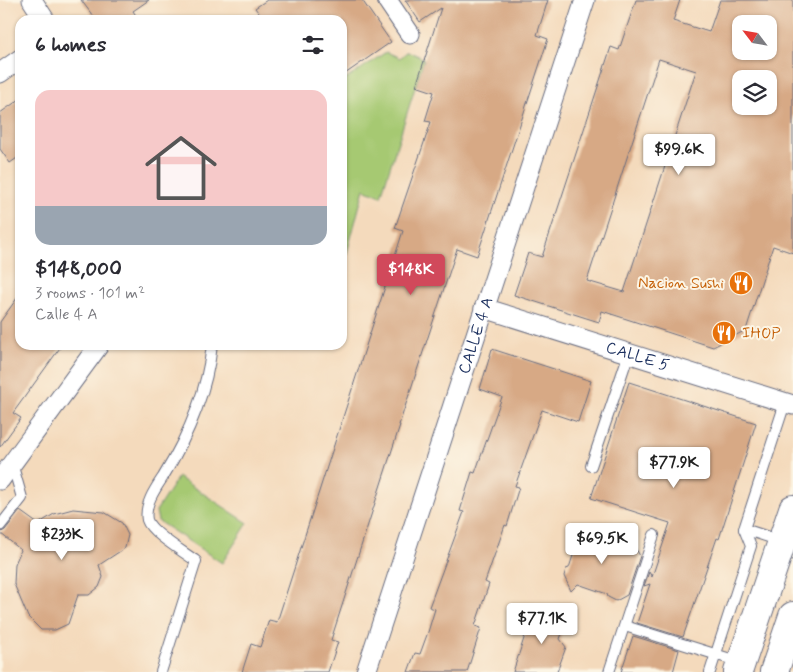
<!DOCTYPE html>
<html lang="en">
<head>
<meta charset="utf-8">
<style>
	:root { --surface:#fff; --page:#f2f2f3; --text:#2b2b33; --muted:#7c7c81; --accent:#d1495b }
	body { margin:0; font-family:Mynerve,sans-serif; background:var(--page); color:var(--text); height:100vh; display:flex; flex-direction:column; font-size:19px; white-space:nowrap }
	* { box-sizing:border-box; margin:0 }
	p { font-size:16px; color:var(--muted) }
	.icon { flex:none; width:28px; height:28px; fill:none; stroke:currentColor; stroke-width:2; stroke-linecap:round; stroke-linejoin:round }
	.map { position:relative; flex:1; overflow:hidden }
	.panel { position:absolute; left:15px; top:15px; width:332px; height:335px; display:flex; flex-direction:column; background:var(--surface); border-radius:15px; box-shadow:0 1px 4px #0004 }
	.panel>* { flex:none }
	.needle { width:32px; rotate:301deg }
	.tools { position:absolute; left:732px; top:15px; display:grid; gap:10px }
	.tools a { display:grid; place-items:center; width:45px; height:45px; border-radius:10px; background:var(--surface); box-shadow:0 1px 4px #0004; font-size:25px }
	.price { position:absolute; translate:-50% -42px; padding:0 11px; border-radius:5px; background:#fff; color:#222; font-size:16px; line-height:32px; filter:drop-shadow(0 1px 2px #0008) }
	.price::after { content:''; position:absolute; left:50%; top:30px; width:15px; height:11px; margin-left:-8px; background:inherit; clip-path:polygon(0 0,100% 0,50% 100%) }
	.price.selected { background:var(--accent); color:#fff }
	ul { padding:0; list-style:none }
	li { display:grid; align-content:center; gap:10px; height:265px; padding:0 20px }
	li span { display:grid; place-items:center; height:155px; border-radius:15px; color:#555 }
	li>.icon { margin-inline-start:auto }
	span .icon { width:90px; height:90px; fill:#fffc; stroke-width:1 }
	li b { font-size:21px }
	h2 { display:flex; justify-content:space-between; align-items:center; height:60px; padding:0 20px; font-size:21px }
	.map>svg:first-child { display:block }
	.green { fill:#a6c972; stroke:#607c68 }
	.building { fill:#d7a985; fill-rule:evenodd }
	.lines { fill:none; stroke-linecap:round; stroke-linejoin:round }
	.service-casing { stroke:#676b7f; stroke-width:12 }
	.minor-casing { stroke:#676b7f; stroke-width:21 }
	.primary-casing { stroke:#676b7f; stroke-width:30 }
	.service { stroke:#fff; stroke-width:10 }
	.minor { stroke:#fff; stroke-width:19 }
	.primary { stroke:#fff; stroke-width:28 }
	.labels { text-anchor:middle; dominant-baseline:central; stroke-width:4; stroke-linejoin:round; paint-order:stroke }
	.food-label { font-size:16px; fill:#c56008; stroke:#fcf5e5; text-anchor:end }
	.street-label { font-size:16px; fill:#1b2f5e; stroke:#fcf5e5 }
</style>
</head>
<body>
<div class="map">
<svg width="793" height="672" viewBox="0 0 793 672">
	<rect width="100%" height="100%" fill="#fcf5e5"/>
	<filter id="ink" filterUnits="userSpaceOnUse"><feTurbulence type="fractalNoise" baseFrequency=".02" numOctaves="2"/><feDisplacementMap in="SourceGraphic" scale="10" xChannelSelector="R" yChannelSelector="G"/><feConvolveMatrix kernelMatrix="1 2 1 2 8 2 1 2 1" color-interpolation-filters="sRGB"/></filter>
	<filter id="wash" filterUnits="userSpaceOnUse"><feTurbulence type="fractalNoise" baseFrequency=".0096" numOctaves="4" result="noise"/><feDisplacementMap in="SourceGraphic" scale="20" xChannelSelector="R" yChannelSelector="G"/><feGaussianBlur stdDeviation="1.12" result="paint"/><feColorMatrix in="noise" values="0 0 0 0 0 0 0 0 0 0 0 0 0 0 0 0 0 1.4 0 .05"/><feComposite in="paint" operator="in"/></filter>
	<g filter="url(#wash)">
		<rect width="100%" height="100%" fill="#f4dabc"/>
		<g class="green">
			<polygon points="407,51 424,59 381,196 364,189 343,268 343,81 386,52 399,58"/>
			<polygon points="178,477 248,523 222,563 158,521 156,511"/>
		</g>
		<g id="blocks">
			<g class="building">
				<polygon points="81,0 149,0 133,11 139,20 96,20"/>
				<polygon points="267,0 362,0 391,42 342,76 342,20 264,20 255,8"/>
				<polygon points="405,0 548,0 537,35 548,39 477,256 457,249 399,425 400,425 331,640 338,642 328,672 242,672 251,644 260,647 269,620 277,622 403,231 395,228 431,122 425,121 434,92 416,86 441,8 420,22"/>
				<path d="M636 0H680L673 21 709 32 720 0H793V253L773 246 746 330 713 347 602 311 599 322 514 295 528 253 542 257 611 47 619 50ZM741 24H769V51H741ZM659 59 696 71 624 292 587 281ZM741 79H769V106H741Z"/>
				<polygon points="20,99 20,156 10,163 0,149 0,113"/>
				<polygon points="20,294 20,345 62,345 13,413 21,418 0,447 0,322"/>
				<polygon points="492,349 591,381 578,422 542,410 515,486 519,487 507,526 505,525 485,582 489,584 475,626 481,628 467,672 408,672 415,653 420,654 428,632 435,609 429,607 464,512 460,511 472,472 475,473 502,397 480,389"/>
				<polygon points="629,382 756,423 719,539 717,538 683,637 637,623 650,584 644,586 649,572 652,577 670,523 591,498"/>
				<polygon points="73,509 104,512 122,523 128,535 125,548 99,565 103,577 99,587 89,595 78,595 68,624 55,630 41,630 28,617 14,584 15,564 21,550 0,533 5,530 20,511 38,524 54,514"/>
				<polygon points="585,530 593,532 594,536 624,545 627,543 635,547 640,556 627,595 616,601 608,597 607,594 578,584 571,591 564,576 566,569 569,568 577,543 573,536"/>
				<polygon points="533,611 566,622 560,639 566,647 557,672 513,672"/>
				<polygon points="633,636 679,650 673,672 621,672"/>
			</g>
		</g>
	</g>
	<g filter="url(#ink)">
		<use href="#blocks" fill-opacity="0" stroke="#676b7f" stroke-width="1"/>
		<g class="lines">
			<g class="service-casing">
				<g id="service">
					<polyline points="591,466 629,353"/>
					<polyline points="0,526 22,498 12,463"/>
					<polyline points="744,529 781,541"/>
					<polyline points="625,626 740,662"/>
					<path d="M161 672 196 561C184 552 151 533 147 520 144 505 155 489 163 477 187 438 207 392 212 345"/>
					<polyline points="609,672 654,535"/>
					<polyline points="710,672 751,546 744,529 785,403"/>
				</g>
			</g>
			<g class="minor-casing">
				<g id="minor">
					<polyline points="32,0 45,20"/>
					<polyline points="387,0 410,34"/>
					<polyline points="0,73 20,59"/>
					<path id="s1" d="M484 308 793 405"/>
					<polyline points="0,480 99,345"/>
					<path id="s2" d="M366 672 585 0"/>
				</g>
			</g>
			<g class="primary-casing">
				<g id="primary">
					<polyline points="738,672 793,509"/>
					<polyline points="774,672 793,616"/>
				</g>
			</g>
			<use href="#service" class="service"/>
			<use href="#minor" class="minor"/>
			<use href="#primary" class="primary"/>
		</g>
	</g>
	<defs>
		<g id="restaurant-disc" transform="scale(1.25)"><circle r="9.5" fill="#e8710a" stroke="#fcf5e5"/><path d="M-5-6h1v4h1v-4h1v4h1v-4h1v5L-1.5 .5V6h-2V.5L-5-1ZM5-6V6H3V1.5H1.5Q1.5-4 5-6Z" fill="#fff"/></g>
	</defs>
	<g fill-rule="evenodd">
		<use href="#restaurant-disc" x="741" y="283"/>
		<use href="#restaurant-disc" x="724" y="333"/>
	</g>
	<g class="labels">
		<g class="food-label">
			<text x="724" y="283">Nacion Sushi</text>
			<text x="742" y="333" text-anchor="start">IHOP</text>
		</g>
		<g class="street-label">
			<text stroke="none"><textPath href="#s2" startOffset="354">CALLE 4 A</textPath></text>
			<text stroke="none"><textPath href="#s1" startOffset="161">CALLE 5</textPath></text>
		</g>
	</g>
</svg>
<div class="tools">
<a><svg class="needle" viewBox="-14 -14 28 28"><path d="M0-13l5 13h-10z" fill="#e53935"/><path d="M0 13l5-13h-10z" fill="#7c7c81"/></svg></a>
<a><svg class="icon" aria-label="layers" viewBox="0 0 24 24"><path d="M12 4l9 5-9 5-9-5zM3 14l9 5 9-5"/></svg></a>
</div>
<b class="price" style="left:679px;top:176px">$99.6K</b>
<b class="price selected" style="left:411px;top:296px">$148K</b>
<b class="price" style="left:674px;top:489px">$77.9K</b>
<b class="price" style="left:62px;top:561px">$233K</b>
<b class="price" style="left:602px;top:565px">$69.5K</b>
<b class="price" style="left:542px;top:645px">$77.1K</b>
<section class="panel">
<h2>6 homes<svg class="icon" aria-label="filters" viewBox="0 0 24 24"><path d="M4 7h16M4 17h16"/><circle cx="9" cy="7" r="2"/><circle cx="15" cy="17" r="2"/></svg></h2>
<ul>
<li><span style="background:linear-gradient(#f6c9c9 75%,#9aa5b1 0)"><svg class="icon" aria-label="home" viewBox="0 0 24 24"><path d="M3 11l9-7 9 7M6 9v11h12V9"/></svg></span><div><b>$148,000</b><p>3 rooms · 101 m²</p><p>Calle 4 A</p></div></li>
</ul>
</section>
</div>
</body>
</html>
